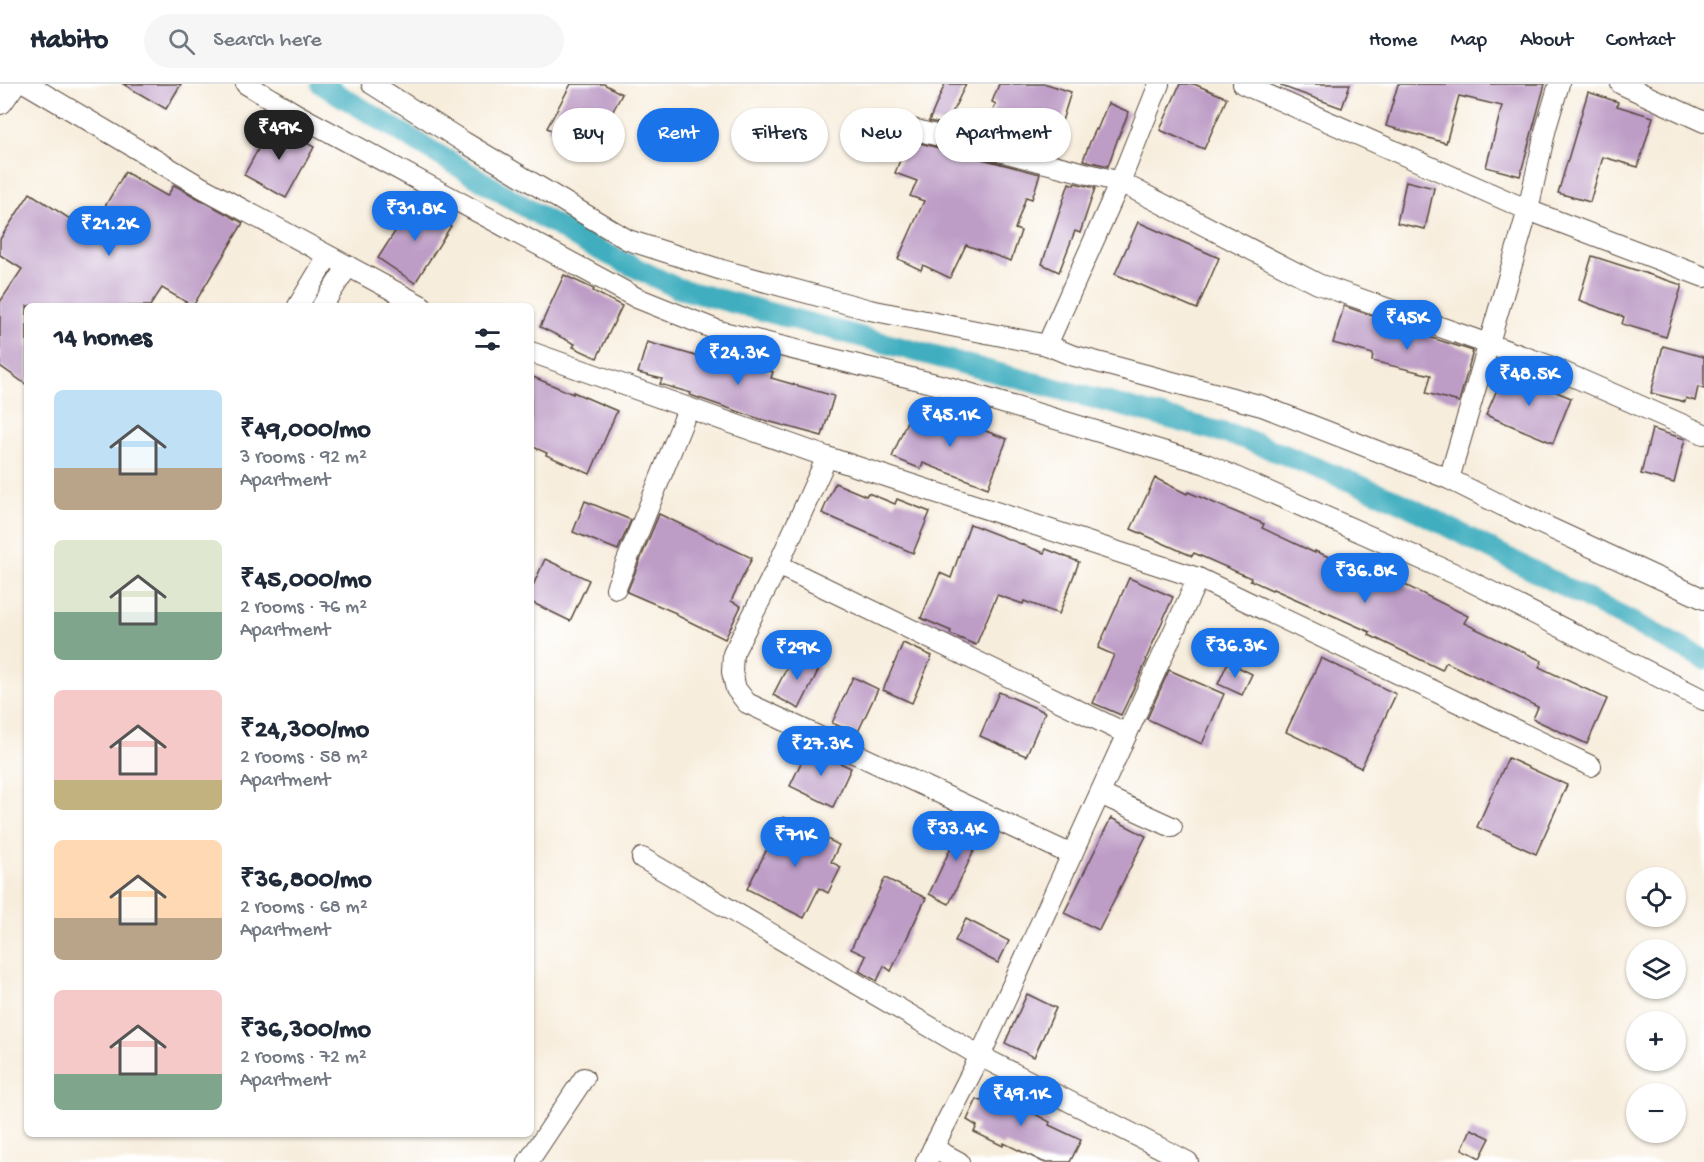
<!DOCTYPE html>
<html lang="en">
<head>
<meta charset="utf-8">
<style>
	:root { --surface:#fff; --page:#f6f6f7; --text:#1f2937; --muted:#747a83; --line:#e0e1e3; --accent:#1a73e8 }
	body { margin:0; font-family:"Gochi Hand",sans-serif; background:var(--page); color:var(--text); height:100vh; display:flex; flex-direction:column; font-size:22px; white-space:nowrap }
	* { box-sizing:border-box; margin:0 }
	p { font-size:20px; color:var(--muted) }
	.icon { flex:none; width:33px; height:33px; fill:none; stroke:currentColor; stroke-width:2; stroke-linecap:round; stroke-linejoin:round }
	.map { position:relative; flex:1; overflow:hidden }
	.drawer { position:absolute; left:24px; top:219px; width:510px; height:834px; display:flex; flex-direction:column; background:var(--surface); border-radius:9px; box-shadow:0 2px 4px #0004 }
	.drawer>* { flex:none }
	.guide { position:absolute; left:552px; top:24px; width:570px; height:54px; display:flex; gap:12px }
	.controls { position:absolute; left:1626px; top:783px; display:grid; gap:12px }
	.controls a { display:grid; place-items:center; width:60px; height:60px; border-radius:50%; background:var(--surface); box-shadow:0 2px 4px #0004; font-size:30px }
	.price { position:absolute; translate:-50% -51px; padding:0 14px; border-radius:21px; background:var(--accent); color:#fff; font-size:20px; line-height:39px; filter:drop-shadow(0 2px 3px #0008) }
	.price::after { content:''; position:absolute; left:50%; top:36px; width:18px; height:14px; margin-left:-9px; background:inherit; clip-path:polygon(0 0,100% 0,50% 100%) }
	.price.selected { background:#222; color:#fff }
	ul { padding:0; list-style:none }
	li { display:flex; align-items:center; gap:18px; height:150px; padding:0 30px }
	li span { display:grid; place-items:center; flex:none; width:168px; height:120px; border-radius:9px; color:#555 }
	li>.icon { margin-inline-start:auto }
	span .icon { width:72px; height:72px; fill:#fffc; stroke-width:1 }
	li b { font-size:26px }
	h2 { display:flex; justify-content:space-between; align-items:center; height:72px; padding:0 30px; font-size:26px }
	.chip { padding:0 21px; border-radius:27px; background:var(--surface); box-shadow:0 2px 4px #0004; font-size:21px; line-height:54px }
	.chip.selected { background:var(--accent); color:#fff }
	header { display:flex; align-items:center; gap:36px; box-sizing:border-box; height:84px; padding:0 30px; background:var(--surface); border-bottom:2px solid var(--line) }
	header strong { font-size:28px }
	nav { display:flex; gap:33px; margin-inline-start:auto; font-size:21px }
	.search { width:420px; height:54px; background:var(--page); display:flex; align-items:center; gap:15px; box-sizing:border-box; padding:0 21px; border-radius:33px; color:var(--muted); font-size:22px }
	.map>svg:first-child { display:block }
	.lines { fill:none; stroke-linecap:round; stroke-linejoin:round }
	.canal { stroke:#41aebf; stroke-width:21 }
	.building { fill:#bd9cc6 }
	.minor-casing { stroke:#57473a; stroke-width:22 }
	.major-casing { stroke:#57473a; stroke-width:28 }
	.minor { stroke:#fff; stroke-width:20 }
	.major { stroke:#fff; stroke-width:26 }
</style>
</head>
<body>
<header>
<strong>Habito</strong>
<div class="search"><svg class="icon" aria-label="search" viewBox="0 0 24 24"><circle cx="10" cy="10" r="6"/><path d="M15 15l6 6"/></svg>Search here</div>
<nav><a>Home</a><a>Map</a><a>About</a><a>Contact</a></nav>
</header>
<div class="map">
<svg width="1704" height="1078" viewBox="0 0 1704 1078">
	<rect width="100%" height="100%" fill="#fff"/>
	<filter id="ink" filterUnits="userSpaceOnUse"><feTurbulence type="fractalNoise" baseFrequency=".0167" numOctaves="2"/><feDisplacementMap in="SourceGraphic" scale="12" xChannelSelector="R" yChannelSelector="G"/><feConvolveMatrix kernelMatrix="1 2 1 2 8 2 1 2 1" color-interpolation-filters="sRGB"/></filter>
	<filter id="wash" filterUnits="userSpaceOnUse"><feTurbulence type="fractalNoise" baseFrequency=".008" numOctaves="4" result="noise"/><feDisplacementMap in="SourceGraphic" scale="24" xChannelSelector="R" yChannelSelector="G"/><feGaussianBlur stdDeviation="1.35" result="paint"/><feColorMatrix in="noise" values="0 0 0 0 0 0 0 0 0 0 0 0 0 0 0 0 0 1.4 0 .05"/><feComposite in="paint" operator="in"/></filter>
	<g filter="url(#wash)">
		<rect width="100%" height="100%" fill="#f7eddc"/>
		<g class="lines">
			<polyline class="canal" points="321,0 585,159 677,204 1243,354 1396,416 1704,575"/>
		</g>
		<g id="blocks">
			<g class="building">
				<polygon points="123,0 181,0 166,25"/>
				<polygon points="571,0 604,0 622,10 591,68 547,44"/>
				<polygon points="945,0 966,0 946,41 929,37"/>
				<polygon points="999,0 1047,0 1071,8 1053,66 1049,65 1048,67 982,50 996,20 992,18"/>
				<polygon points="1180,0 1194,0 1227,14 1204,65 1160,46"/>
				<polygon points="1281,0 1350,0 1342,24 1281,2"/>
				<polygon points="1398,0 1545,0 1520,92 1486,83 1502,22 1459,12 1446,59 1386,42"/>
				<polygon points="1588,8 1618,18 1617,22 1653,33 1638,83 1603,73 1590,118 1558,109"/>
				<polygon points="1108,19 1129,28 1118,54 1108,82 1083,76 1090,58 1096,45 1097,46"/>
				<polygon points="272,40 314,63 286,114 244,91"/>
				<polygon points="908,56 1040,90 1032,115 1026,113 1015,145 1021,147 1011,177 966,161 950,194 923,181 921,186 898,175 924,117 910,112 917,97 895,89"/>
				<polygon points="125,88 167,112 174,101 243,139 193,222 162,204 150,222 27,222 27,301 0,282 0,218 22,185 0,171 0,155 30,109 90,148"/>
				<polygon points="1406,97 1434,104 1425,145 1397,139"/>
				<polygon points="1069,99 1074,101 1075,99 1095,104 1080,149 1075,147 1059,188 1042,180"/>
				<polygon points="414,118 451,142 415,199 378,174"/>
				<polygon points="1138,138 1219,174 1197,225 1115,190"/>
				<polygon points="1592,172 1682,201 1666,253 1622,240 1624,233 1579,216"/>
				<polygon points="564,191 594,205 593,207 622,222 597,274 573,263 575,260 540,243"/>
				<polygon points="1344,222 1413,246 1413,248 1473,267 1459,318 1426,309 1431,291 1372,277 1373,270 1333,259"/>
				<polygon points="708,257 739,267 736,276 773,288 771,294 834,312 822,352 760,335 690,311 691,309 660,300 662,295 638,289 647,258 703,274"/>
				<polygon points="1663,262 1704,273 1704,305 1698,303 1695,317 1686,314 1685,318 1651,309"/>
				<polygon points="1505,287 1571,314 1553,359 1486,331"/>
				<polygon points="531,292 573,310 573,308 617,327 590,390 546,371 547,369 531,362"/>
				<polygon points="912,325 965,347 967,340 1007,355 988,404 923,379 921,385 892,373"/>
				<polygon points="1652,345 1685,355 1674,399 1641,390"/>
				<polygon points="1155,394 1187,410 1188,408 1264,440 1262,444 1315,469 1315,467 1393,501 1395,496 1468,532 1464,539 1542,577 1539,583 1607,615 1587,660 1533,635 1538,623 1446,578 1442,586 1369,551 1370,548 1273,505 1272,506 1250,496 1251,494 1194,469 1192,472 1131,445"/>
				<polygon points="835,399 866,412 868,409 895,420 897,415 930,428 913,469 822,429"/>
				<polygon points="585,417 631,436 618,466 573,448"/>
				<polygon points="659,430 752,474 731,517 741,522 725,555 676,531 676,529 627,508"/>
				<polygon points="970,440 1044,469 1046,465 1079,478 1059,530 1024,517 1023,520 997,511 976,561 950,550 951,547 921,534 940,489 951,494"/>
				<polygon points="545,475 589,496 570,537 531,518 531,506"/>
				<polygon points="1129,494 1173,513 1146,575 1147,576 1121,631 1093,619 1114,571 1098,564"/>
				<polygon points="903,559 932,572 912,619 883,606"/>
				<polygon points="794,570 820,583 799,625 773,611"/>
				<polygon points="1321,574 1396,610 1361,684 1286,648"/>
				<polygon points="1228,578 1252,590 1242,611 1218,600"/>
				<polygon points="1169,586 1224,610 1202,660 1147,635"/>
				<polygon points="853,593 878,605 857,650 832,639"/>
				<polygon points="999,608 1045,628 1026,672 980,652"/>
				<polygon points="808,664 851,684 833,723 790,702"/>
				<polygon points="1508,674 1567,701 1536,770 1477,743"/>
				<polygon points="783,733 839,761 831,778 841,783 828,809 819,804 804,834 747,805"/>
				<polygon points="1111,734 1146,752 1099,846 1064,829"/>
				<polygon points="964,736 984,745 949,820 929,810"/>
				<polygon points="885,794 926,814 891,887 884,882 877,897 859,887 866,872 851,865"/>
				<polygon points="966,835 1009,857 998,879 955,857"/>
				<polygon points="1027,910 1056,924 1034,973 1005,959"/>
				<polygon points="1003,1000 1021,1008 1021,1007 1039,1016 1033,1029 1050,1038 1049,1041 1081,1056 1070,1078 1043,1078 1004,1059 1003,1062 974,1048 977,1042 967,1036 977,1015 981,1017 985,1009 996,1015"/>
				<polygon points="1471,1045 1490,1054 1480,1074 1462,1065"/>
			</g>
		</g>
	</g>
	<g filter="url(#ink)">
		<use href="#blocks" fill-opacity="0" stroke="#57473a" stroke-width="1.5"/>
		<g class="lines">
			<g class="minor-casing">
				<g id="minor">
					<polyline points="27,0 203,104 422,222"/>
					<polyline points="246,0 298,31 637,214 719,247 952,304 1206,380 1462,493 1704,616"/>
					<polyline points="372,0 464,58 628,156 722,186 870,226 1047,261 1071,271 1262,322 1449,395 1509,425 1704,515"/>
					<polyline points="1243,0 1528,126 1704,193"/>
					<polyline points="1621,0 1704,38"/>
					<polyline points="912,45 1120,98 1318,200 1545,280 1704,350"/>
					<polyline points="298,222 328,172"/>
					<polyline points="322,222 348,182"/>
					<polyline points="1047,261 1120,98 1159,0"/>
					<polyline points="531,268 827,373 1198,494 980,972 1188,1078"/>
					<polyline points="827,373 778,481 733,570 732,588 736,605 747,619 1072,771"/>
					<polyline points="1449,395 1528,126 1546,44 1559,0"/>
					<polyline points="778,481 1127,650"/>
					<polyline points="1198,494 1591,682"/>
					<polyline points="616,504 688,325"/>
					<polyline points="1100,710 1172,743"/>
					<polyline points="642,774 980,972 926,1078"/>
					<polyline points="933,1064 959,1078"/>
					<polyline points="528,1078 584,994"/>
				</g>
			</g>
			<g class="major-casing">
				<polyline id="major" points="0,17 12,0"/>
			</g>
			<use href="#minor" class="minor"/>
			<use href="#major" class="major"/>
		</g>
	</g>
</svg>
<div class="controls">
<a><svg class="icon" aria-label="locate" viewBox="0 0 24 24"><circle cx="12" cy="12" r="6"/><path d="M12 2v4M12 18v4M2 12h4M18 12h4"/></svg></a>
<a><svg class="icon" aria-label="layers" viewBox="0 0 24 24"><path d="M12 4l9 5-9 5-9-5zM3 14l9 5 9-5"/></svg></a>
<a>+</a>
<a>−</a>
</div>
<b class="price selected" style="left:279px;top:77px">₹49K</b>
<b class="price" style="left:415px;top:158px">₹31.8K</b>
<b class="price" style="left:109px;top:173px">₹21.2K</b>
<b class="price" style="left:1407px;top:267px">₹45K</b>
<b class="price" style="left:738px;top:302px">₹24.3K</b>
<b class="price" style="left:1529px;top:323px">₹48.5K</b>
<b class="price" style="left:950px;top:364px">₹45.1K</b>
<b class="price" style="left:1365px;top:520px">₹36.8K</b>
<b class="price" style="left:1235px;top:595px">₹36.3K</b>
<b class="price" style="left:797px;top:597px">₹29K</b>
<b class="price" style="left:821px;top:693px">₹27.3K</b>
<b class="price" style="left:956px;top:778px">₹33.4K</b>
<b class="price" style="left:795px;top:784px">₹71K</b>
<b class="price" style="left:1021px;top:1043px">₹49.1K</b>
<div class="guide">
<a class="chip">Buy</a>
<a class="chip selected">Rent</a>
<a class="chip">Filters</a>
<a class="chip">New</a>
<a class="chip">Apartment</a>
</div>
<section class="drawer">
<h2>14 homes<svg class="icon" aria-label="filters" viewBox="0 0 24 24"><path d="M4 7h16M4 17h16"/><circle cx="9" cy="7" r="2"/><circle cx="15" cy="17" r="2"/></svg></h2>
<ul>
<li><span style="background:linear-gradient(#bfe0f5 65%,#b9a48a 0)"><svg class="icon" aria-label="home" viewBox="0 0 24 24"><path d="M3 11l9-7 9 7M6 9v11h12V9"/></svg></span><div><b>₹49,000/mo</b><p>3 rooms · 92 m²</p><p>Apartment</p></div></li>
<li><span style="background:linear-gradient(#dfe7d0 60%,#7fa58c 0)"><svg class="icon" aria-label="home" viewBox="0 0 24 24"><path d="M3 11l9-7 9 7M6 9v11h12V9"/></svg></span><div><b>₹45,000/mo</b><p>2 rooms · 76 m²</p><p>Apartment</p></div></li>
<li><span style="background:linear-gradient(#f6c9c9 75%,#c2b280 0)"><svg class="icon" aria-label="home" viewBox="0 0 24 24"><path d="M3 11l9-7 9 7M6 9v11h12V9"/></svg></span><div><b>₹24,300/mo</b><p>2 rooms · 58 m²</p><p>Apartment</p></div></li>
<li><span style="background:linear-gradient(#ffd9b3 65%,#b9a48a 0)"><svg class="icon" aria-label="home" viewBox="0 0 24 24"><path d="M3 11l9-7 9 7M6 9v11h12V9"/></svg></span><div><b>₹36,800/mo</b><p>2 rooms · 68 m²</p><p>Apartment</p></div></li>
<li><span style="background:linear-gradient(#f6c9c9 70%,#7fa58c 0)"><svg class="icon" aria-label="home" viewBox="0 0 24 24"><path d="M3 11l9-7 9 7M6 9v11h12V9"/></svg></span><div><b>₹36,300/mo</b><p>2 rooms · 72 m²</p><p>Apartment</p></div></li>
</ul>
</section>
</div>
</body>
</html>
